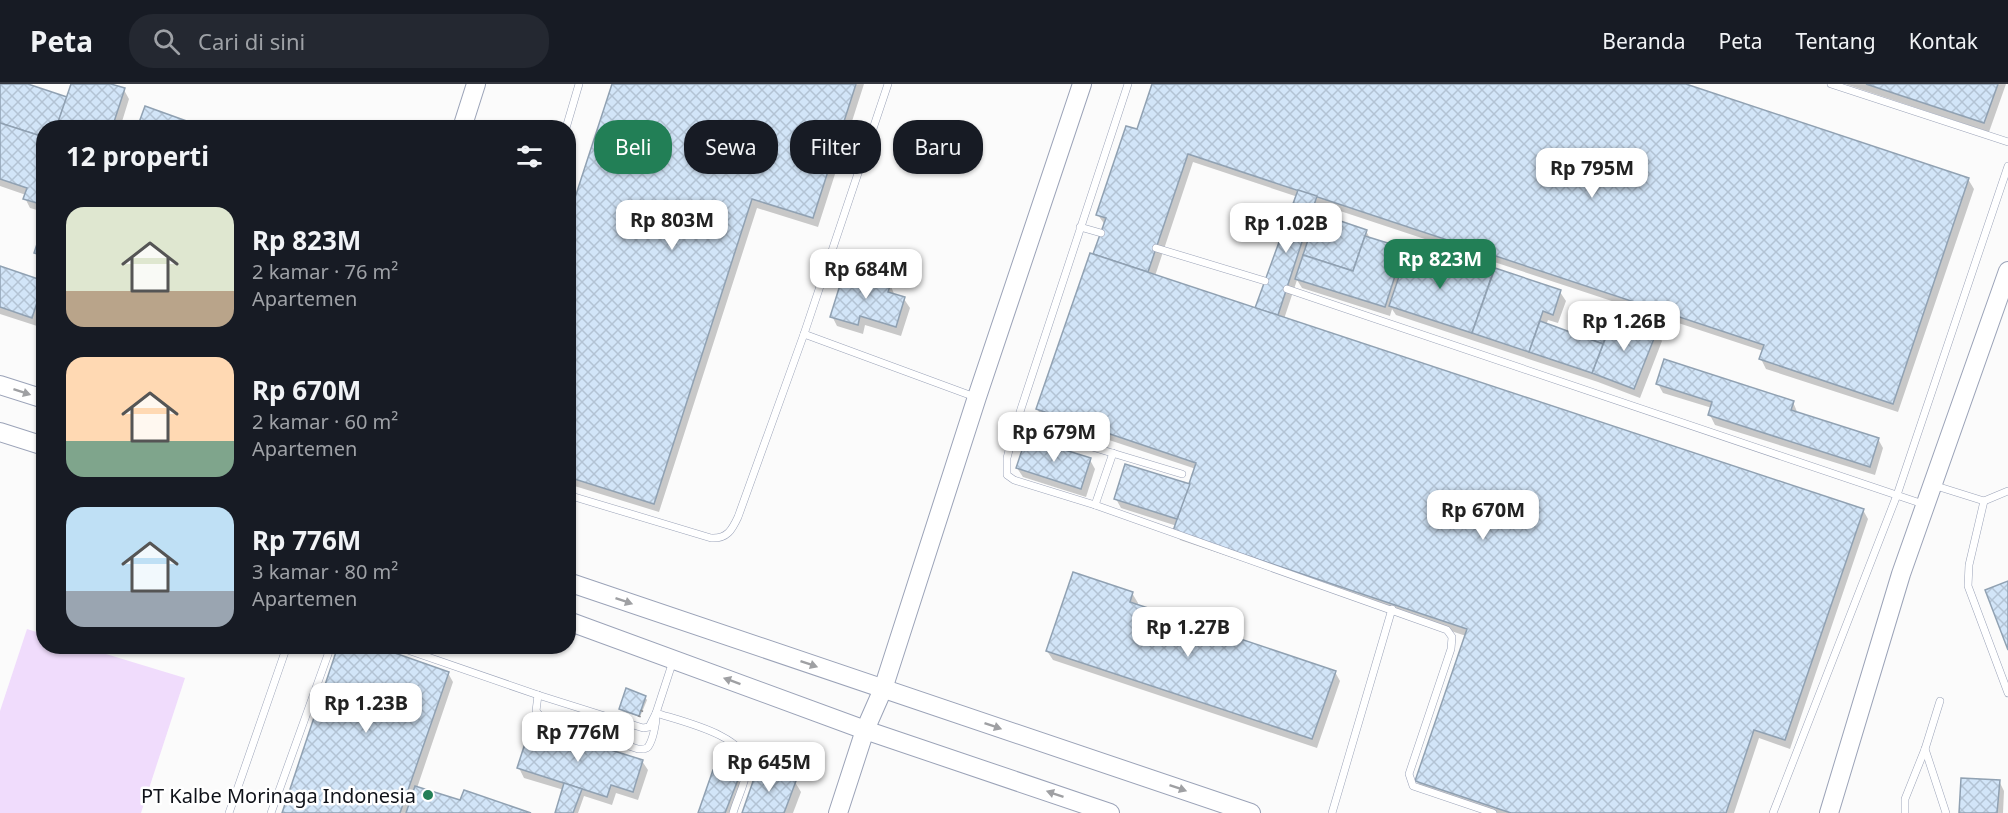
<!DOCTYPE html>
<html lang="id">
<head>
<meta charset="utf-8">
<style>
	:root { --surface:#171b24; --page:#242831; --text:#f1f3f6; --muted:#9ea1a6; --line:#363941; --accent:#227f56 }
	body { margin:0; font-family:"Noto Sans",sans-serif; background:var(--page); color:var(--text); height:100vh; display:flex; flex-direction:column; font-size:22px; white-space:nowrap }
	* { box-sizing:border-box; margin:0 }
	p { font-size:20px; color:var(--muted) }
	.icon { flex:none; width:33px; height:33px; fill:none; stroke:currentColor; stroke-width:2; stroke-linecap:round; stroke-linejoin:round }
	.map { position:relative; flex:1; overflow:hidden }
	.sheet { position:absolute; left:36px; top:36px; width:540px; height:534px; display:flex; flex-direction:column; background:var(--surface); border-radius:24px; box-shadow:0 2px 4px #0004 }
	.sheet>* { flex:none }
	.banner { position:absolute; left:594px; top:36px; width:570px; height:54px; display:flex; gap:12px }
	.price { position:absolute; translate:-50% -51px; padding:0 14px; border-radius:12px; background:#fff; color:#222; font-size:20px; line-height:39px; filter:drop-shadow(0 2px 3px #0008) }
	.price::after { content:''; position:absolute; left:50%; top:36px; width:18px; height:14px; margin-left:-9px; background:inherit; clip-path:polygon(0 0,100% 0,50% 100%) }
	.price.selected { background:var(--accent); color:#fff }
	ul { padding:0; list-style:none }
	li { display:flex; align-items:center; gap:18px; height:150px; padding:0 30px }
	li span { display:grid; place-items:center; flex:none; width:168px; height:120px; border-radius:18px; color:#555 }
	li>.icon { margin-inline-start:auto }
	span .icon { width:72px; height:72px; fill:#fffc; stroke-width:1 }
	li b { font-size:26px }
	h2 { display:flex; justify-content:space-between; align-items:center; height:72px; padding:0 30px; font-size:26px }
	.pill { padding:0 21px; border-radius:24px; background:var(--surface); box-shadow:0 2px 4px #0004; font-size:21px; line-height:54px }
	.pill.selected { background:var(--accent); color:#fff }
	header { display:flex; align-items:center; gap:36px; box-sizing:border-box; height:84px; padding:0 30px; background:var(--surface); border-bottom:2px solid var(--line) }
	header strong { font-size:28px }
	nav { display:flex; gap:33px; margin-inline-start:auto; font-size:21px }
	.search { width:420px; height:54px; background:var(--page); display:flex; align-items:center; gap:15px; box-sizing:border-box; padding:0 21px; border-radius:24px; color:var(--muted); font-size:22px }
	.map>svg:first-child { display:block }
	.green { fill:#f0dcfc }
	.shadow { fill:#0003; fill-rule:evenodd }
	.building { fill:url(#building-cross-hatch); stroke:#90a1b2; stroke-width:1.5 }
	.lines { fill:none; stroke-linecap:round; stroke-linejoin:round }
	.service-casing { stroke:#9ba3b8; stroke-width:8 }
	.tertiary-casing { stroke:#9ba3b8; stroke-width:20 }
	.path { stroke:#8d8f92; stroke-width:3; stroke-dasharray:1.5 4.5; stroke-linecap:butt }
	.service { stroke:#fff; stroke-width:7 }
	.tertiary { stroke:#fff; stroke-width:18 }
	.oneway { fill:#9fa0a3 }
	.poi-dot { fill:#227f56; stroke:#fff; stroke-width:2 }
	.labels { text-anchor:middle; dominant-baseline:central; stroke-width:5; stroke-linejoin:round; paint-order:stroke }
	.poi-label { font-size:20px; fill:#0f1219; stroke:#fff; text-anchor:end }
</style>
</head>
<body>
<header>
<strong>Peta</strong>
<div class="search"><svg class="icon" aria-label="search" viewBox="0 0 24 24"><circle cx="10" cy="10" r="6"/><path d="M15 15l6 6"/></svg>Cari di sini</div>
<nav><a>Beranda</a><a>Peta</a><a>Tentang</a><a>Kontak</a></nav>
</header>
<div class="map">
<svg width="2008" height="729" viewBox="0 0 2008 729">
	<defs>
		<pattern id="building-cross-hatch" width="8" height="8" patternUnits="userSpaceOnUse" patternTransform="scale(1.5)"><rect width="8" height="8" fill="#d2e5f8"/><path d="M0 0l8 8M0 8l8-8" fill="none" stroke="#b3c3d4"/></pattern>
	</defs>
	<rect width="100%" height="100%" fill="#fbfbfb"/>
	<polygon class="green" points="27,545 43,550 44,562 83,563 185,594 141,729 0,729 0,627"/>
	<g class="shadow">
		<polygon points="0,0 23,0 68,14 73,0 107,0 124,6 129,15 120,44 44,44 44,128 30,124 25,114 26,111 0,102"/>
		<polygon points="614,0 864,0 818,143 757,124 659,428 568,400 568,140"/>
		<path d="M1154 0H1681L1968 95 1974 105 1898 328 1766 285 1761 275 1763 267 1322 121 1319 131 1366 147 1371 156 1403 165 1407 173 1410 165 1493 193 1560 208 1566 217 1558 239 1548 236 1546 241 1574 251 1585 221 1656 248 1662 257 1640 314 1598 298 1396 231 1392 225 1390 232 1302 204 1297 196 1284 235 1863 426 1868 435 1790 665 1759 654 1734 729H1491L1422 706 1417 697 1466 552 1180 456 1175 446 1177 442 1121 424 1116 415 1191 401 1196 385 1043 334 1037 325 1105 141 1098 131 1138 47ZM1193 78 1298 113 1256 226 1155 192Z"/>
		<polygon points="1845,0 2006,0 1989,48"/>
		<polygon points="44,144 44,179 41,178 35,168"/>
		<polygon points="0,184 43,198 44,224 37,242 0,230"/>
		<polygon points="890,200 895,212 904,215 910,224 901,252 865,241 863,250 837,242 832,232"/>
		<polygon points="1658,300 1793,318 1798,330 1878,355 1883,364 1875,391 1715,341 1710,331 1712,324 1663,309"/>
		<polygon points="1090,376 1095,385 1086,413 1023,393 1017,384"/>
		<polygon points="1132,509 1138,519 1137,522 1335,588 1340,597 1317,664 1053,576 1047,567"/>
		<polygon points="448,589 453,598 417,704 461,718 526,729 283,729"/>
		<polygon points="645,613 647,616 640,633 622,627 621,624"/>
		<polygon points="642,677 648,686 638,716 616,709 612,721 584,712 578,729 556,729 564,706 524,694 519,684"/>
		<polygon points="738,695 743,704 734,729 700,729"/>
		<polygon points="1999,697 2004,707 2003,729 1960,729"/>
		<polygon points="795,698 801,708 793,729 743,729"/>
	</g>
	<g class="building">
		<polygon points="0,0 28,0 67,13 56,44 44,44 44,53 0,39"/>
		<polygon points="71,0 111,0 125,4 112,44 56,44"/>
		<polygon points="612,0 856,0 813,134 752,115 654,420 568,393 568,135"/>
		<polygon points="1152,0 1686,0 1969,94 1893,320 1759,275 1764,261 1188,70 1148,188 1093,170 1106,134 1096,131 1126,42 1137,45"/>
		<polygon points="1866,0 1998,0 1984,39"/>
		<polygon points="145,22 206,44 137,44"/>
		<polygon points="0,39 44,53 44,121 23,115 27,104 0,95"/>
		<polygon points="1298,106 1317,112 1278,231 1255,224"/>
		<polygon points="1317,129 1367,146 1353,187 1303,171"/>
		<polygon points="44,139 44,172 34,169"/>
		<polygon points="1365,152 1404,164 1385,223 1295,195 1303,171 1353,187"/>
		<polygon points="1409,163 1492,191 1472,249 1389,222"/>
		<polygon points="1090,169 1864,425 1785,656 1754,646 1726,729 1511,729 1415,697 1467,545 1173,447 1196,379 1036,325"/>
		<polygon points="0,182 44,197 32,234 0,223"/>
		<polygon points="1495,184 1561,206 1553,231 1543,227 1529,268 1472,249"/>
		<polygon points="845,185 891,199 888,208 905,213 896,243 860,232 858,241 830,233"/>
		<polygon points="1584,219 1615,230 1603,260 1573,249"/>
		<polygon points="1615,230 1657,247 1634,305 1592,289"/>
		<polygon points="1540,237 1603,260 1592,289 1529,268"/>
		<polygon points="1664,275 1794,317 1791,326 1879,354 1870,383 1708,331 1712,318 1656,300"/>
		<polygon points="1026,354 1091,374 1081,405 1016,384"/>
		<polygon points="1125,380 1190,400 1177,435 1114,415"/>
		<polygon points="1073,488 1133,508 1130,518 1336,587 1312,655 1046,567"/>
		<polygon points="2008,497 2008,566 1985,506"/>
		<polygon points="338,562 375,562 449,588 400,729 282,729"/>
		<polygon points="626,604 646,612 639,632 619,625"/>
		<polygon points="531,641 643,676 633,708 611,701 607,713 517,684"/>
		<polygon points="758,683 796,697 784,729 742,729"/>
		<polygon points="713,686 739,693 725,729 698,729"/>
		<polygon points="1961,694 2000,696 1997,729 1959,729"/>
		<polygon points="564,699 582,705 573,729 555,729"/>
		<polygon points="415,702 460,716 464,706 531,729 406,729"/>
	</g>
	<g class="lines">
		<g class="service-casing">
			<g id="service">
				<polyline points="1128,0 1016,340 1007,374 1007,391 1014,396 1095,421 1447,546 1452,553 1451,565 1409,690 1413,702 1493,729"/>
				<polyline points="1831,0 2008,58"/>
				<polyline points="566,44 579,0"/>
				<polyline points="1080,143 1101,149"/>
				<polyline points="1156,164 1265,197"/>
				<polyline points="1287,205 1923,420"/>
				<polyline points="804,250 975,313"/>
				<polyline points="1016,340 1182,390"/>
				<polyline points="1933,401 1984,417 2008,407"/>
				<path d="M568 411 711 454C727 455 732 446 738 433L804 250 888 0"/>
				<polyline points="1984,417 1969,481 1968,502 2008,609"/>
				<polyline points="1095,421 1113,369"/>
				<polyline points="396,562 538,611 643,644 649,643 656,629 673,577"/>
				<path d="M538 611 536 627 542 634 638 665C641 665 645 666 648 663 653 656 656 640 656 632"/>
				<path d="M656 629C680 637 750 652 747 684 746 698 737 715 733 729"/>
				<polyline points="1925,665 1946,729"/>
				<polyline points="229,729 287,562"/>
				<polyline points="271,729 331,562"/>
				<polyline points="1332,729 1392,525"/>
				<polyline points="1773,729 1897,411 2008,82"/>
				<polyline points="1905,729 1905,715 1925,665 1940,617"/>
			</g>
		</g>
		<g class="tertiary-casing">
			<g id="tertiary">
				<polyline points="462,44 476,0"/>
				<polyline points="0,301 44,315"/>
				<polyline points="0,348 44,362"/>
				<polyline points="568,498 1251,729"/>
				<polyline points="568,537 865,646 1110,729"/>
				<polyline points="838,729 865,646 883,605 977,313 1082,0"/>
				<polyline points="1829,729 1901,490 2008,187"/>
			</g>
		</g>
		<polyline class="path" points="639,633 643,624"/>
		<use href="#service" class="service"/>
		<use href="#tertiary" class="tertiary"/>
	</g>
	<defs><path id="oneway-solid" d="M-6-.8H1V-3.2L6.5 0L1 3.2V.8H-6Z" transform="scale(1.5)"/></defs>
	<g class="oneway">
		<use href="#oneway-solid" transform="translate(22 308) rotate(18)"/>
		<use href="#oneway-solid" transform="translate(624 517) rotate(19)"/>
		<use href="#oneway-solid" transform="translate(809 580) rotate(19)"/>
		<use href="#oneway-solid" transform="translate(732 597) rotate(-160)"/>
		<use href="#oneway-solid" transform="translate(993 642) rotate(19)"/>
		<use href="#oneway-solid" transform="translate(1178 704) rotate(19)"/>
		<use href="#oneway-solid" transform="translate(1055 710) rotate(-161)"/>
	</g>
	<circle class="poi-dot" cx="428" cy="711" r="6"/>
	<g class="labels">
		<g class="poi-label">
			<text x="416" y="711">PT Kalbe Morinaga Indonesia</text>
		</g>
	</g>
</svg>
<b class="price" style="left:1592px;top:115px">Rp 795M</b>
<b class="price" style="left:672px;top:167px">Rp 803M</b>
<b class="price" style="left:1286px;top:170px">Rp 1.02B</b>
<b class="price selected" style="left:1440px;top:206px">Rp 823M</b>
<b class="price" style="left:866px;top:216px">Rp 684M</b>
<b class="price" style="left:1624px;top:268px">Rp 1.26B</b>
<b class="price" style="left:1054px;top:379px">Rp 679M</b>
<b class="price" style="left:1483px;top:457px">Rp 670M</b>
<b class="price" style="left:1188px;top:574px">Rp 1.27B</b>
<b class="price" style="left:366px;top:650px">Rp 1.23B</b>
<b class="price" style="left:578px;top:679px">Rp 776M</b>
<b class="price" style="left:769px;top:709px">Rp 645M</b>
<div class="banner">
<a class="pill selected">Beli</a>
<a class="pill">Sewa</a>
<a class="pill">Filter</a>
<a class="pill">Baru</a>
</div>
<section class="sheet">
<h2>12 properti<svg class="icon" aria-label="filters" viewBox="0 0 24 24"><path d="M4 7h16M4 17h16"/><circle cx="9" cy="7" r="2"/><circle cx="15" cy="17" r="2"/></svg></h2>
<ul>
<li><span style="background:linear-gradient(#dfe7d0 70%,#b9a48a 0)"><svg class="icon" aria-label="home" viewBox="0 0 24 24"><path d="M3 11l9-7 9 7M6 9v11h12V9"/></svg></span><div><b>Rp 823M</b><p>2 kamar · 76 m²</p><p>Apartemen</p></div></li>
<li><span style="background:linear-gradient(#ffd9b3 70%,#7fa58c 0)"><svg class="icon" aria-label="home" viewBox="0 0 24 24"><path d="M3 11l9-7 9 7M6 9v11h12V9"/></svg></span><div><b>Rp 670M</b><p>2 kamar · 60 m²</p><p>Apartemen</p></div></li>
<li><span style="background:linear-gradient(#bfe0f5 70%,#9aa5b1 0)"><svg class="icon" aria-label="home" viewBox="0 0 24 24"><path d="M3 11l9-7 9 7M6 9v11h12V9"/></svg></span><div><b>Rp 776M</b><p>3 kamar · 80 m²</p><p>Apartemen</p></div></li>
</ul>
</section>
</div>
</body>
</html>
